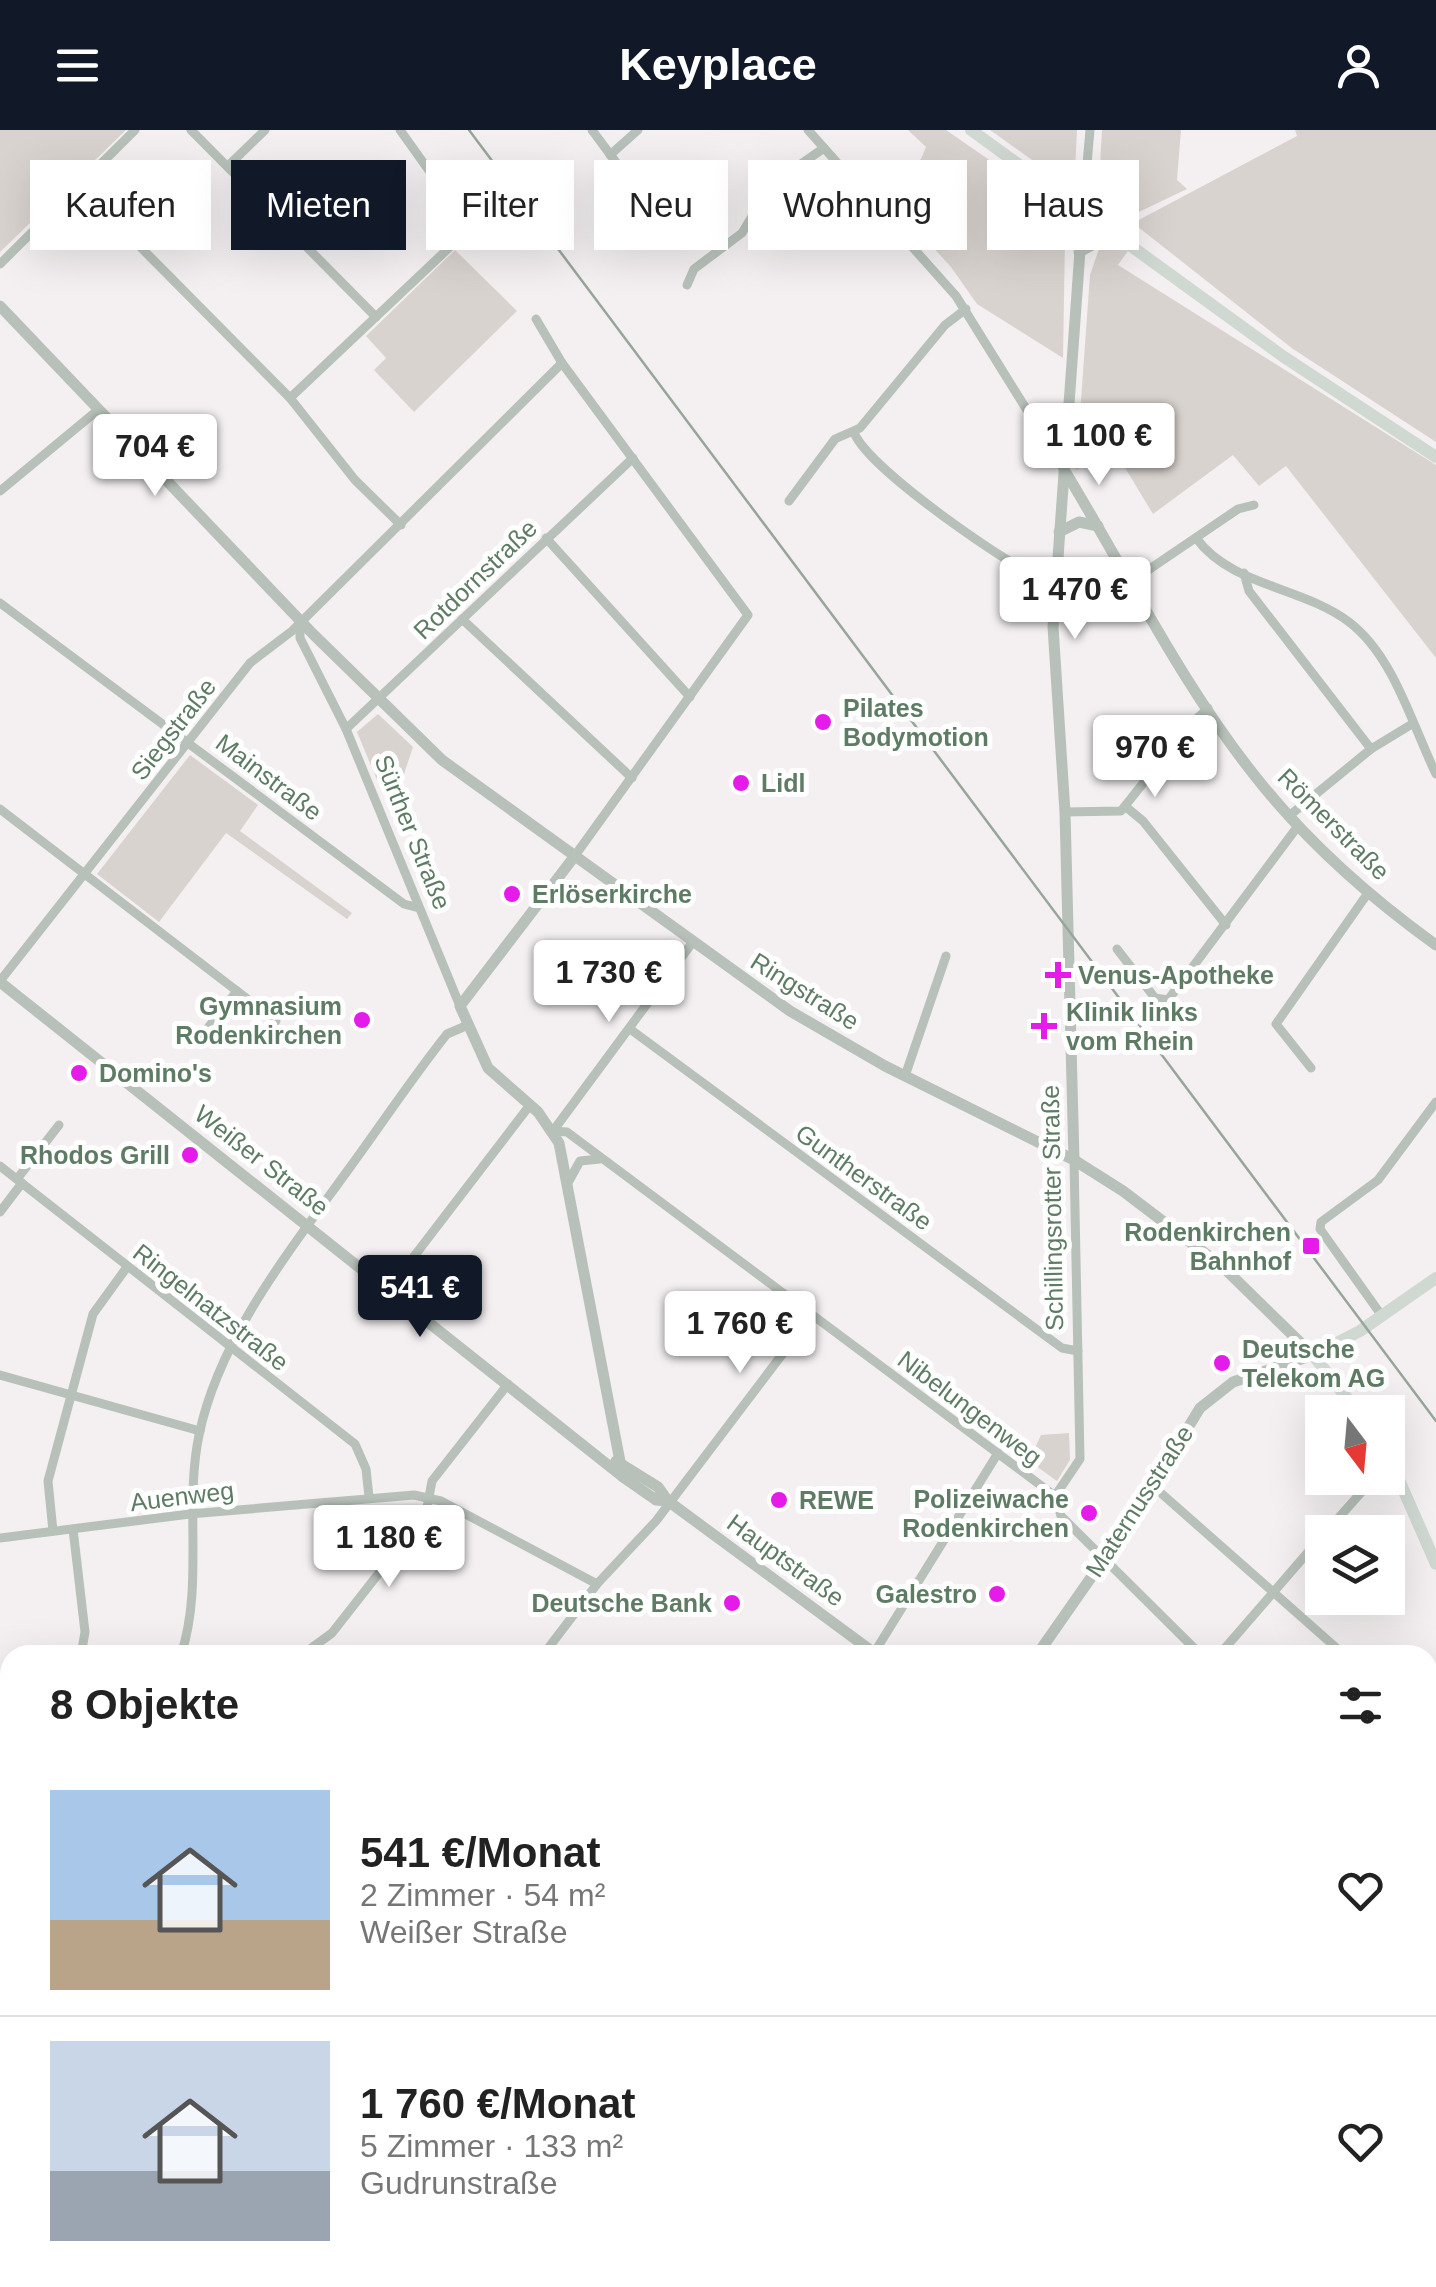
<!DOCTYPE html>
<html lang="de">
<head>
<meta charset="utf-8">
<style>
	:root { --surface:#fff; --page:#f2f2f2; --text:#222; --muted:#767676; --line:#e0e0e0; --accent:#111827 }
	body { margin:0; font-family:Helvetica,sans-serif; background:var(--page); color:var(--text); height:100vh; display:flex; flex-direction:column; font-size:38px; white-space:nowrap }
	* { box-sizing:border-box; margin:0 }
	p { font-size:32px; color:var(--muted) }
	.icon { flex:none; width:55px; height:55px; fill:none; stroke:currentColor; stroke-width:2; stroke-linecap:round; stroke-linejoin:round }
	.map { position:relative; flex:1; overflow:hidden }
	.side { position:absolute; left:0px; top:1515px; width:1438px; height:642px; display:flex; flex-direction:column; background:var(--surface); border-radius:30px 30px 0 0; box-shadow:0 10px 40px #0002 }
	.side>* { flex:none }
	.top-card { position:absolute; left:30px; top:30px; width:1378px; height:90px; display:flex; gap:20px }
	.needle { width:65px; rotate:164deg }
	.controls { position:absolute; left:1305px; top:1265px; display:grid; gap:20px }
	.controls a { display:grid; place-items:center; width:100px; height:100px; border-radius:0px; background:var(--surface); box-shadow:0 10px 40px #0002; font-size:50px }
	.price { position:absolute; translate:-50% -85px; padding:0 22px; border-radius:10px; background:#fff; color:#222; font-size:32px; line-height:65px; filter:drop-shadow(0 2px 5px #0008) }
	.price::after { content:''; position:absolute; left:50%; top:60px; width:30px; height:22px; margin-left:-15px; background:inherit; clip-path:polygon(0 0,100% 0,50% 100%) }
	.price.on { background:var(--accent); color:#fff }
	ul { padding:0; list-style:none }
	li { display:flex; align-items:center; gap:30px; height:250px; padding:0 50px }
	li+li { border-top:2px solid var(--line) }
	li span { display:grid; place-items:center; flex:none; width:280px; height:200px; border-radius:0px; color:#555 }
	li>.icon { margin-inline-start:auto }
	span .icon { width:120px; height:120px; fill:#fffc; stroke-width:1 }
	li b { font-size:42px }
	h2 { display:flex; justify-content:space-between; align-items:center; height:120px; padding:0 50px; font-size:42px }
	.chip { padding:0 35px; border-radius:0px; background:var(--surface); box-shadow:0 10px 40px #0002; font-size:35px; line-height:90px }
	.chip.on { background:var(--accent); color:#fff }
	header { display:flex; justify-content:space-between; align-items:center; height:130px; padding:0 50px; background:var(--accent); color:#fff; font-size:45px; font-weight:700 }
	.map>svg:first-child { display:block }
	.green { fill:#d9d3cf }
	.water { fill:#bcccbc }
	.lines { fill:none; stroke-linecap:round; stroke-linejoin:round }
	.minor { stroke:#b7c1b9; stroke-width:9 }
	.tertiary { stroke:#b7c1b9; stroke-width:11 }
	.secondary { stroke:#cfd8d1; stroke-width:12 }
	.tram { stroke:#97a69a; stroke-width:2.5 }
	.poi-dot { fill:#e51be9; stroke:#fff; stroke-width:4 }
	.labels { text-anchor:middle; dominant-baseline:central; stroke-width:10; stroke-linejoin:round; paint-order:stroke }
	.street-label { font-size:25px; fill:#5e7c64; stroke:#fff }
	.poi-label { font-size:25px; font-weight:bold; fill:#5e7c64; stroke:#fff; text-anchor:start }
</style>
</head>
<body>
<header><svg class="icon" aria-label="menu" viewBox="0 0 24 24"><path d="M4 6h16M4 12h16M4 18h16"/></svg>Keyplace<svg class="icon" aria-label="person" viewBox="0 0 24 24"><circle cx="12" cy="8" r="4"/><path d="M4 21q1-7 8-7t8 7"/></svg></header>
<div class="map">
<svg width="1436" height="2157" viewBox="0 0 1436 2157">
	<rect width="100%" height="100%" fill="#f4f0f1"/>
	<g class="green">
		<polygon points="0,0 126,0 0,122"/>
		<polygon points="908,0 946,0 1049,71 1065,108 1063,228 977,174 951,137 879,58 921,29 926,17"/>
		<polygon points="990,0 1077,0 1075,41 1053,45"/>
		<path d="M1102 0H1181L1177 50 1187 59 1124 89C1096 63 1100 35 1102 0Z"/>
		<polygon points="1295,0 1436,0 1436,312 1293,219 1133,93 1297,6"/>
		<polygon points="1108,112 1128,121 1118,135 1436,335 1436,528 1286,336 1259,356 1233,325 1153,384 1113,318 1076,340 1090,145 1101,113"/>
		<polygon points="455,120 517,181 414,282 374,240 386,228 366,206"/>
		<polygon points="378,584 413,617 404,644 380,657 357,602"/>
		<polygon points="190,625 258,675 240,701 352,783 347,789 226,703 159,792 97,744"/>
		<polygon points="1069,1303 1070,1330 1057,1351 1029,1331 1041,1305"/>
	</g>
	<polygon class="water" points="0,1840 10,1843 10,2148 1428,2148 1428,2037 1436,2040 1436,2157 0,2157"/>
	<g class="lines">
		<g class="minor">
			<polyline points="191,0 376,187"/>
			<polyline points="592,0 647,74"/>
			<polyline points="808,0 956,166 1063,338"/>
			<polyline points="610,25 638,0"/>
			<polyline points="228,36 265,0"/>
			<polyline points="79,55 290,268 355,350 401,395"/>
			<polyline points="1083,79 1090,0"/>
			<polyline points="0,134 135,0"/>
			<polyline points="687,155 694,139 742,103 771,55 824,18"/>
			<polyline points="536,189 562,233 748,485 574,727"/>
			<polyline points="290,268 470,98 400,0"/>
			<path d="M854 302C866 338 1016 441 1054 456"/>
			<polyline points="0,361 98,280"/>
			<polyline points="789,371 835,309 860,298 945,195 966,179"/>
			<polyline points="546,408 690,567"/>
			<path d="M1196 408C1231 456 1303 457 1349 492 1394 526 1412 595 1436 644"/>
			<polyline points="1244,443 1249,461 1371,619"/>
			<polyline points="1132,451 1238,379 1254,375"/>
			<polyline points="0,473 404,774 419,778"/>
			<polyline points="462,489 632,648"/>
			<polyline points="300,494 300,508 346,599 460,876"/>
			<polyline points="346,599 633,328"/>
			<polyline points="1126,677 1143,691 1226,795"/>
			<polyline points="0,679 276,891"/>
			<polyline points="1065,682 1121,681 1187,598 1208,578"/>
			<polyline points="1289,686 1371,619 1412,594"/>
			<polyline points="1117,819 1155,868 1168,870 1298,696"/>
			<polyline points="0,851 250,533 292,501 562,233"/>
			<polyline points="630,899 1062,1218 1078,1221"/>
			<polyline points="203,904 237,861"/>
			<polyline points="1311,938 1276,894 1368,763"/>
			<polyline points="905,946 946,826"/>
			<polyline points="553,1001 567,1002 1055,1366 1061,1386 1201,1525"/>
			<polyline points="553,1001 692,813"/>
			<polyline points="0,1036 355,1314 366,1339 369,1367"/>
			<polyline points="17,1049 59,995"/>
			<polyline points="569,1051 580,1031 600,1029"/>
			<polyline points="0,1082 22,1053"/>
			<polyline points="389,1159 530,975"/>
			<polyline points="1382,1186 1320,1099 1321,1092 1378,1050 1436,972"/>
			<polyline points="0,1245 200,1301"/>
			<polyline points="1153,1356 1341,1522"/>
			<polyline points="1055,1366 1080,1329 1074,1030"/>
			<polyline points="73,1399 85,1502 81,1525"/>
			<polyline points="53,1401 48,1351 93,1184 127,1137"/>
			<polyline points="1326,1402 1374,1348"/>
			<polyline points="0,1408 190,1384 414,1365 441,1371 597,1454"/>
			<polyline points="874,1523 998,1323"/>
			<path d="M181 1525C204 1455 184 1377 199 1305 219 1208 291 1119 348 1040 381 995 412 948 447 904L468 895"/>
			<polyline points="302,1525 332,1503 426,1383 432,1351 508,1254"/>
			<polyline points="543,1525 597,1454 656,1391 812,1185"/>
			<polyline points="1219,1525 1322,1406"/>
			<polyline points="0,1548 10,1549"/>
			<polyline points="0,1702 10,1700"/>
			<polyline points="1428,1732 1436,1739"/>
			<polyline points="1428,1812 1436,1803"/>
		</g>
		<g class="tertiary">
			<polyline points="1079,122 1115,103"/>
			<polyline points="0,176 313,504 442,630 790,881 885,936 1074,1030 1123,1061 1223,1137 1313,1225 1233,1252 1200,1278 1136,1383 1037,1525"/>
			<path d="M1065 341C1128 445 1185 561 1263 656 1313 717 1372 769 1436 815"/>
			<polyline points="1059,402 1079,392 1098,396"/>
			<polyline points="574,727 460,876 488,938 538,982 559,1013 623,1347"/>
			<polyline points="0,852 623,1347 656,1370 668,1371"/>
			<polyline points="1074,1030 1065,682 1053,497 1083,79"/>
			<polyline points="616,1331 658,1357 668,1371 877,1525"/>
			<polyline points="1428,1933 1436,1940"/>
		</g>
		<g class="secondary">
			<polyline points="971,0 1284,227 1436,327"/>
			<polyline points="1358,1282 1313,1225 1360,1201 1436,1148"/>
			<polyline points="1388,1325 1436,1434"/>
		</g>
		<polyline class="tram" points="469,0 1436,1291"/>
	</g>
	<g class="poi-dot">
		<circle cx="823" cy="592" r="10"/>
		<circle cx="741" cy="653" r="10"/>
		<circle cx="512" cy="764" r="10"/>
		<path d="M1053 830h10v10h10v10h-10v10h-10v-10h-10v-10h10z"/>
		<circle cx="362" cy="890" r="10"/>
		<path d="M1039 881h10v10h10v10h-10v10h-10v-10h-10v-10h10z"/>
		<circle cx="79" cy="943" r="10"/>
		<circle cx="190" cy="1025" r="10"/>
		<rect x="1301" y="1106" width="20" height="20" rx="5"/>
		<circle cx="1222" cy="1233" r="10"/>
		<circle cx="779" cy="1370" r="10"/>
		<circle cx="1089" cy="1383" r="10"/>
		<circle cx="997" cy="1464" r="10"/>
		<circle cx="732" cy="1473" r="10"/>
	</g>
	<g class="labels">
		<g class="street-label">
			<text transform="translate(475 449) rotate(-44)">Rotdornstraße</text>
			<text transform="translate(173 599) rotate(-52)">Siegstraße</text>
			<text transform="translate(269 647) rotate(37)">Mainstraße</text>
			<text transform="translate(1334 694) rotate(45)">Römerstraße</text>
			<text transform="translate(413 702) rotate(68)">Sürther Straße</text>
			<text transform="translate(805 861) rotate(32)">Ringstraße</text>
			<text transform="translate(262 1030) rotate(38)">Weißer Straße</text>
			<text transform="translate(864 1047) rotate(36)">Guntherstraße</text>
			<text transform="translate(1052 1078) rotate(-91)">Schillingsrotter Straße</text>
			<text transform="translate(211 1177) rotate(38)">Ringelnatzstraße</text>
			<text transform="translate(970 1278) rotate(37)">Nibelungenweg</text>
			<text transform="translate(182 1366) rotate(-7)">Auenweg</text>
			<text transform="translate(1139 1371) rotate(-57)">Maternusstraße</text>
			<text transform="translate(786 1430) rotate(36)">Hauptstraße</text>
		</g>
		<g class="poi-label">
			<text x="843" y="578">Pilates<tspan x="843" dy="29">Bodymotion</tspan></text>
			<text x="761" y="653">Lidl</text>
			<text x="532" y="764">Erlöserkirche</text>
			<text x="1078" y="845">Venus-Apotheke</text>
			<text x="342" y="876" text-anchor="end">Gymnasium<tspan x="342" dy="29">Rodenkirchen</tspan></text>
			<text x="1066" y="882">Klinik links<tspan x="1066" dy="29">vom Rhein</tspan></text>
			<text x="99" y="943">Domino's</text>
			<text x="170" y="1025" text-anchor="end">Rhodos Grill</text>
			<text x="1291" y="1102" text-anchor="end">Rodenkirchen<tspan x="1291" dy="29">Bahnhof</tspan></text>
			<text x="1242" y="1219">Deutsche<tspan x="1242" dy="29">Telekom AG</tspan></text>
			<text x="1069" y="1369" text-anchor="end">Polizeiwache<tspan x="1069" dy="29">Rodenkirchen</tspan></text>
			<text x="799" y="1370">REWE</text>
			<text x="977" y="1464" text-anchor="end">Galestro</text>
			<text x="712" y="1473" text-anchor="end">Deutsche Bank</text>
		</g>
	</g>
</svg>
<div class="controls">
<a><svg class="needle" viewBox="-14 -14 28 28"><path d="M0-13l5 13h-10z" fill="#e53935"/><path d="M0 13l5-13h-10z" fill="#767676"/></svg></a>
<a><svg class="icon" aria-label="layers" viewBox="0 0 24 24"><path d="M12 4l9 5-9 5-9-5zM3 14l9 5 9-5"/></svg></a>
</div>
<b class="price" style="left:1099px;top:358px">1 100 €</b>
<b class="price" style="left:155px;top:369px">704 €</b>
<b class="price" style="left:1075px;top:512px">1 470 €</b>
<b class="price" style="left:1155px;top:670px">970 €</b>
<b class="price" style="left:609px;top:895px">1 730 €</b>
<b class="price on" style="left:420px;top:1210px">541 €</b>
<b class="price" style="left:740px;top:1246px">1 760 €</b>
<b class="price" style="left:389px;top:1460px">1 180 €</b>
<div class="top-card">
<a class="chip">Kaufen</a>
<a class="chip on">Mieten</a>
<a class="chip">Filter</a>
<a class="chip">Neu</a>
<a class="chip">Wohnung</a>
<a class="chip">Haus</a>
</div>
<section class="side">
<h2>8 Objekte<svg class="icon" aria-label="filters" viewBox="0 0 24 24"><path d="M4 7h16M4 17h16"/><circle cx="9" cy="7" r="2"/><circle cx="15" cy="17" r="2"/></svg></h2>
<ul>
<li><span style="background:linear-gradient(#a9c7e8 65%,#b9a48a 0)"><svg class="icon" aria-label="home" viewBox="0 0 24 24"><path d="M3 11l9-7 9 7M6 9v11h12V9"/></svg></span><div><b>541 €/Monat</b><p>2 Zimmer · 54 m²</p><p>Weißer Straße</p></div><svg class="icon" aria-label="heart" viewBox="0 0 24 24"><path d="M12 20l-8-8c-3-5 5-10 8-4 3-6 11-1 8 4z"/></svg></li>
<li><span style="background:linear-gradient(#c9d6e8 65%,#9aa5b1 0)"><svg class="icon" aria-label="home" viewBox="0 0 24 24"><path d="M3 11l9-7 9 7M6 9v11h12V9"/></svg></span><div><b>1 760 €/Monat</b><p>5 Zimmer · 133 m²</p><p>Gudrunstraße</p></div><svg class="icon" aria-label="heart" viewBox="0 0 24 24"><path d="M12 20l-8-8c-3-5 5-10 8-4 3-6 11-1 8 4z"/></svg></li>
</ul>
</section>
</div>
</body>
</html>
